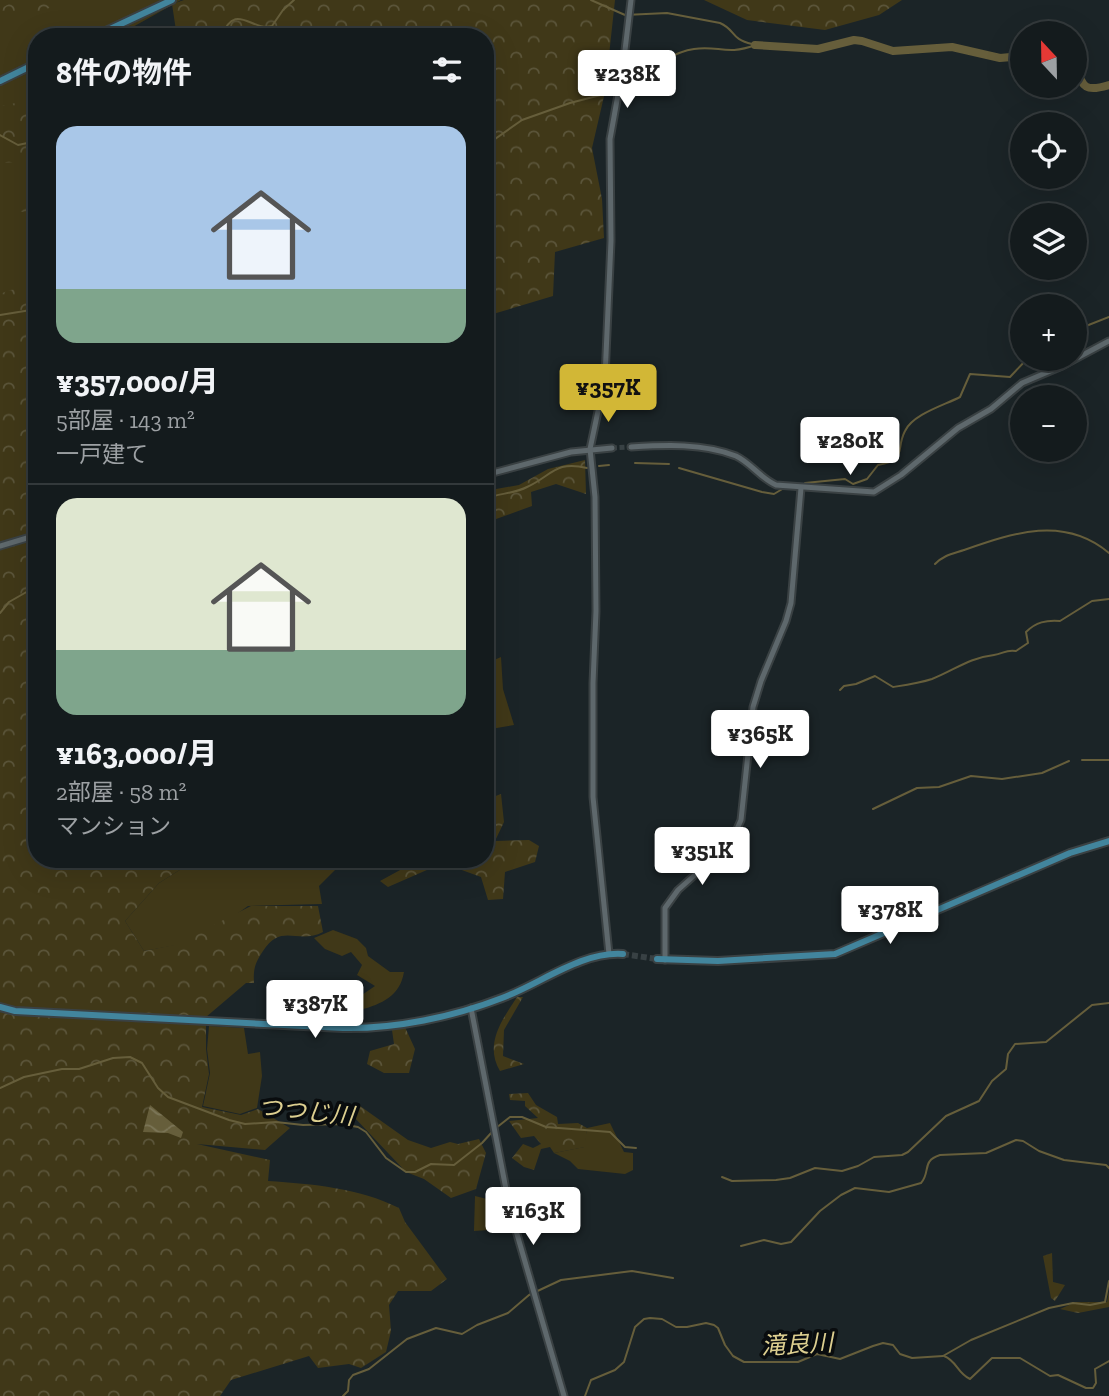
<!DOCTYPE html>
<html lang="ja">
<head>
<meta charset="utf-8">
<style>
	:root { --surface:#141b1d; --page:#1d2426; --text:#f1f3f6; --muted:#9da1a4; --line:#33393b; --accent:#d2b736 }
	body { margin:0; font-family:"Zilla Slab","Noto Sans JP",serif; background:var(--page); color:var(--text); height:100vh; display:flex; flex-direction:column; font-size:26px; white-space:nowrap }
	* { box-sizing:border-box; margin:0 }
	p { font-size:23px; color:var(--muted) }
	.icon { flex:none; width:38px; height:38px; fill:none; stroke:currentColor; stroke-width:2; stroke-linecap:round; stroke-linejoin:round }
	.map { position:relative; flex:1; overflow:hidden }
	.side { position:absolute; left:28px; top:28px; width:466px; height:840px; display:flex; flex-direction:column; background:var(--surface); border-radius:28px; box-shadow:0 7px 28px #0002,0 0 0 2px var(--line) }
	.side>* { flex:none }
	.needle { width:46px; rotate:338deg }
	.tools { position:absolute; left:1010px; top:21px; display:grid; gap:14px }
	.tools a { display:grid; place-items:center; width:77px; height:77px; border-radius:50%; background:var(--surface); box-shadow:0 7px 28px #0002,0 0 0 2px var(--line); font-size:35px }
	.price { position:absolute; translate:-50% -60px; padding:0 16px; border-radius:7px; background:#fff; color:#222; font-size:23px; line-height:46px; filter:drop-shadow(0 2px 4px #0008) }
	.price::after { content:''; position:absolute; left:50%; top:42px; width:21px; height:16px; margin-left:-10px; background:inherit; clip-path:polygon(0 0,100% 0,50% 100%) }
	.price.selected { background:var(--accent); color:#111 }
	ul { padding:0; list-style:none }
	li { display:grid; align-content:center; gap:14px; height:371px; padding:0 28px }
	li+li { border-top:2px solid var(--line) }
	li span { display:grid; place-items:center; height:217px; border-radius:21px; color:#555 }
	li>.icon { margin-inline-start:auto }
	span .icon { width:126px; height:126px; fill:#fffc; stroke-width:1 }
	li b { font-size:30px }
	h2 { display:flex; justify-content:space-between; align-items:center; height:84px; padding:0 28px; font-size:30px }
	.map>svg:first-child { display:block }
	.grass { fill:#403818 }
	.forest { fill:url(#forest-crowns) }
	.water { fill:url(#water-waves) }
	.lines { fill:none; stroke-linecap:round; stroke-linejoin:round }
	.stream { stroke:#665e3b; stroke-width:2 }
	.river { stroke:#665e3b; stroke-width:8 }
	.minor-tunnel { stroke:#384144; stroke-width:5; stroke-dasharray:5 2.5; stroke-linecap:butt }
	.major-tunnel { stroke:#384144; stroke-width:6; stroke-dasharray:6 3; stroke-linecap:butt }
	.minor-casing { stroke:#3a4143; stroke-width:9 }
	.major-casing { stroke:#3a4143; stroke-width:10 }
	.minor { stroke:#5e686c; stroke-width:5 }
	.major { stroke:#42859d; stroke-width:6 }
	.labels { text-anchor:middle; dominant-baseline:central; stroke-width:7; stroke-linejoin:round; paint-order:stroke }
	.water-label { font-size:24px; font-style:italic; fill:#ddcf90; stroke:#090c0e }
</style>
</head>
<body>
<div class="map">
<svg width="1109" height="1396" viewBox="0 0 1109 1396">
	<defs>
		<pattern id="forest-crowns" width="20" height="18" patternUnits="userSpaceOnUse" patternTransform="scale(1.75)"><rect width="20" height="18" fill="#403818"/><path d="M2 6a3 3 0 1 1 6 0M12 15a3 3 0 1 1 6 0" fill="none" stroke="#5b553a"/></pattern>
		<pattern id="water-waves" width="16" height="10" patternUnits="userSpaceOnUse" patternTransform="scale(1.75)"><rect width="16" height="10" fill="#665e3b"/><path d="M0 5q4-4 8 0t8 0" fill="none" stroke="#7b7557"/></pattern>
	</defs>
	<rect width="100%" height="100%" fill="#1b2427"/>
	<g class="grass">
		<polygon points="0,0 181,0 115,37 37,37 37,292 0,303"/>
		<polygon points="501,657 503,689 514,725 485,730 485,664"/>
		<polygon points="197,859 346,859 319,886 322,904 248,906 199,941 144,951 125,921 159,883"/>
		<path d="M333 930 357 939 366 948 368 956 390 972H404C400 996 382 1004 360 1010L356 999 375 986 357 975 362 965 351 952 342 956 325 949 314 938Z"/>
		<polygon points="209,1026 244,1028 248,1054 260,1052 262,1076 257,1108 240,1114 203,1106 210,1073 207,1049"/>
		<polygon points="610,1123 624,1152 633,1153 633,1170 625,1174 578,1169 570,1161 554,1153 584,1147 587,1128"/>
		<polygon points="513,1189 533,1196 546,1194 569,1202 569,1221 512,1202"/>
		<polygon points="475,1196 487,1199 489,1230 474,1231"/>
	</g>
	<g class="forest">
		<polygon points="16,0 71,0 0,26 0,9"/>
		<polygon points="184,0 615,0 605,92 592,148 602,199 604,238 555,252 553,296 493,314 485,349 485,37 177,37 172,4"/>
		<polygon points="704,0 902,0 879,15 825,30 747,20"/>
		<polygon points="37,99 37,161 0,163 0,106"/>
		<polygon points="37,199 37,211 0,213 0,203 18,205"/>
		<path d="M37 287V859H197L159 883 125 921 144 951 174 945 251 906H318L323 932C298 945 281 922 263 951 255 963 253 969 254 983H246L206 1017V1049L209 1074 202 1107 241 1115 258 1109 290 1128 265 1150 197 1144 270 1160 268 1181C313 1184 359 1188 399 1208L405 1222 447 1279 431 1291H398L389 1305 391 1331 386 1352 361 1368 349 1364 318 1368 309 1356 231 1380 220 1396H0V294L10 290Z"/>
		<polygon points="585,460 586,494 556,484 531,492 532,506 485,523 485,491 519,485 548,469"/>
		<polygon points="501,794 504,822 495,841 529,840 539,846 535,862 505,872 503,899 488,900 481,877 459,869 436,866 388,887 380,881 402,869 398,859 485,859 485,800"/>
		<path d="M517 997H523L504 1030 503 1056 524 1064 500 1071C484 1044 502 1020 517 997Z"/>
		<polygon points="404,1025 415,1049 409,1073 384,1073 367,1064 370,1051 394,1044 392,1030"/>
		<polygon points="528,1093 536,1105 557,1117 558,1124 578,1123 587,1128 585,1147 554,1153 550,1147 541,1149 534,1170 524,1167 512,1158 523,1144 533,1148 541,1144 534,1136 521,1138 509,1121 538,1118 525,1106 525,1101 510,1100 509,1094"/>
		<polygon points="360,1106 408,1140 431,1148 450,1142 458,1144 479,1139 486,1153 476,1189 451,1198 424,1179 406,1172 354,1117 352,1110"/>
		<polygon points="1052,1253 1053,1282 1065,1285 1055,1301 1051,1298 1043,1256"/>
		<polygon points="1109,1291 1109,1307 1078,1313 1060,1309 1076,1302 1107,1302"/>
	</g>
	<polygon class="water" points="150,1105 183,1132 181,1138 168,1133 143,1132"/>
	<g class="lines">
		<g class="stream">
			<path d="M591 0 625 15 667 13 720 23C736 30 730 39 752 44"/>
			<path d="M221 37C236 0 251 32 272 26L283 10 294 0"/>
			<path d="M621 89C644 75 667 53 694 49 718 45 727 56 755 45"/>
			<polyline points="0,135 18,145 37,141"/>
			<polyline points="485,146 522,120 570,103 616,91"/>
			<polyline points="0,315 37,309"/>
			<polyline points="1074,337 1086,326 1109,317"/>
			<polyline points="635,463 669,464"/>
			<polyline points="599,466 609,465"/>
			<polyline points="679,468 762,492 774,494 784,488"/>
			<path d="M805 483 845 479 853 484 867 479 878 465C908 460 895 450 905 431 913 414 945 405 960 397L970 374 1010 377 1027 359"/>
			<path d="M485 499C498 493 514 494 527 487 552 476 555 460 587 468"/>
			<path d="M935 564C944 555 952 554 964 550 1013 533 1064 515 1109 553"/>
			<polyline points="0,613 9,602 37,586"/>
			<path d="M840 690 844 686 856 684 875 676 893 687C906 685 920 683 932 679 955 670 968 658 994 655 1003 654 1006 649 1016 651L1028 643 1026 632C1036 622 1046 620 1060 621L1092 601 1109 599"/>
			<polyline points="1082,760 1109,760"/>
			<polyline points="873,809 917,788 939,787 971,776 1002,779 1042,773 1069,761"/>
			<polyline points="0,1088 24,1077 62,1069 79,1069 113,1058 130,1057 142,1063 158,1088 168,1097 229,1120 245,1124 276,1122 303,1125 341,1124 358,1127 366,1132 386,1158 406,1172 415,1172 431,1164 454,1165 482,1143 492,1132"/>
			<polyline points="496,1128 510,1117 522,1117 546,1127 610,1132 625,1147 636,1148"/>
			<polyline points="722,1177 732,1181 776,1180 790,1178 815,1168 842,1171 858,1166 874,1157 902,1155 908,1152 946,1116 979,1101 992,1081 1006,1069 1008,1054 1015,1044 1046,1042 1092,1005 1109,1003"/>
			<path d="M741 1246 764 1240 781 1244 791 1242 820 1211 841 1195 855 1188 889 1192 921 1183C931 1172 921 1161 940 1155L986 1153 1016 1140 1023 1141 1039 1151 1064 1160 1106 1165 1109 1168"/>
			<path d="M944 1356C957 1361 957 1373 970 1379L992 1358H1020L1050 1376 1058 1375 1086 1388H1093L1096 1383 1095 1369 1109 1361"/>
			<polyline points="343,1396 348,1391 349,1380 353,1375 369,1369 407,1339 436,1328 462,1334 477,1325 508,1313 529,1295 561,1280 632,1271 673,1278"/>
			<polyline points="585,1396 591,1380 615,1370 624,1362 635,1327 644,1319 650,1318 662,1319 676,1327 687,1327 706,1323 714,1325 718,1328 725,1345 733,1356 744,1362 798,1362 817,1354 840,1359 873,1346 883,1343 893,1345 900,1354 912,1358 943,1356 971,1340 1049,1308 1073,1303 1090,1305 1105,1302 1109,1281"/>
		</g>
		<g class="river">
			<polyline points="755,45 818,49 854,40 862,41 893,51 952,47 1000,58 1022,56"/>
			<path d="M1074 64C1083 86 1083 93 1109 85"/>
		</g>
		<polyline class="minor-tunnel" points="612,448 631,447"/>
		<polyline class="major-tunnel" points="623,954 657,959"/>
		<g class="minor-casing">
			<g id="minor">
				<path d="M631 447C665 445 703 443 736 456 751 463 760 478 776 485L874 492 901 475 958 428 991 409 1022 383 1062 366 1109 341"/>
				<polyline points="485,475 571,452 612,448"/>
				<polyline points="0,546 37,535"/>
				<polyline points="609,954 593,797 593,683 596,611 595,497 590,449 605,378 611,241 610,139 623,67 631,0"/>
				<polyline points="665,960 665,908 678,890 725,848 732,840 741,820 753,707 761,681 786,621 791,603 801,488"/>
				<polyline points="471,1008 510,1210 564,1396"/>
				<polyline points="510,1210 531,1213"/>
			</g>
		</g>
		<g class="major-casing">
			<g id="major">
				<polyline points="93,37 172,0"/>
				<polyline points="0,81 37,63"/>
				<polyline points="657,959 718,961 835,954 1070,853 1109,841"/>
				<path d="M0 1007 15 1011 343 1028C395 1029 453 1017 502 998 540 984 582 951 623 954"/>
			</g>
		</g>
		<use href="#minor" class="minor"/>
		<use href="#major" class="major"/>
	</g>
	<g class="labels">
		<g class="water-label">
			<text transform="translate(306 1111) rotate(6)">つつじ川</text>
			<text transform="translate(797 1344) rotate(-3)">滝良川</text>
		</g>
	</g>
</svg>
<div class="tools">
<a><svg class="needle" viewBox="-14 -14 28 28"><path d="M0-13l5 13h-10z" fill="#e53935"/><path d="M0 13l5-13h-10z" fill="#9da1a4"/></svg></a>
<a><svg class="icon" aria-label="locate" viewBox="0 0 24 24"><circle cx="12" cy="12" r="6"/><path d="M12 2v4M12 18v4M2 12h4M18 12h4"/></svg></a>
<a><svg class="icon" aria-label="layers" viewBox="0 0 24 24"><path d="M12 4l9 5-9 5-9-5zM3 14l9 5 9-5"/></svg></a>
<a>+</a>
<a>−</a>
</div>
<b class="price" style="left:627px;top:110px">¥238K</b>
<b class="price selected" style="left:608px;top:424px">¥357K</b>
<b class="price" style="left:850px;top:477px">¥280K</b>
<b class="price" style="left:760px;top:770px">¥365K</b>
<b class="price" style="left:702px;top:887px">¥351K</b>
<b class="price" style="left:890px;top:946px">¥378K</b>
<b class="price" style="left:315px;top:1040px">¥387K</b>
<b class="price" style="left:533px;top:1247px">¥163K</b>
<section class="side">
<h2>8件の物件<svg class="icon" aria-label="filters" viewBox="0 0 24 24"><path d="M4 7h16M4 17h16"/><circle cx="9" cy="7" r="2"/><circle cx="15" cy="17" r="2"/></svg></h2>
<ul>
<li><span style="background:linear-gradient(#a9c7e8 75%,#7fa58c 0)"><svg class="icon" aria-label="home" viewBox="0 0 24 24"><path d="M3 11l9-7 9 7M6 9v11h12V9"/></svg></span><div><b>¥357,000/月</b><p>5部屋 · 143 m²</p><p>一戸建て</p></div></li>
<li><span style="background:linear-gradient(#dfe7d0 70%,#7fa58c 0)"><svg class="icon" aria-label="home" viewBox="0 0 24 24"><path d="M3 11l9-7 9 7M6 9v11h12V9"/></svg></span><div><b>¥163,000/月</b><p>2部屋 · 58 m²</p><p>マンション</p></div></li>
</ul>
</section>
</div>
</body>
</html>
